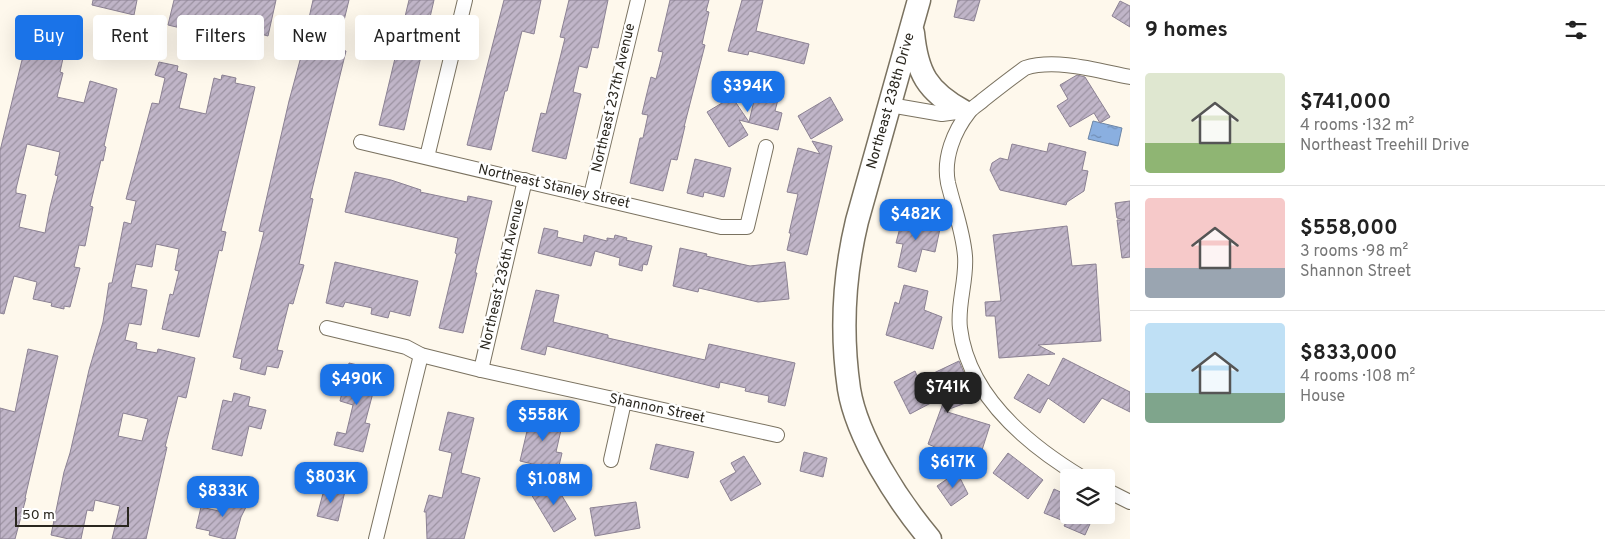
<!DOCTYPE html>
<html lang="en">
<head>
<meta charset="utf-8">
<style>
	:root { --surface:#fff; --page:#f6f6f6; --text:#222; --muted:#767676; --line:#e0e0e0; --accent:#1a73e8 }
	body { margin:0; font-family:Overpass,sans-serif; background:var(--page); color:var(--text); height:100vh; display:flex; flex-direction:column; font-size:19px; white-space:nowrap }
	* { box-sizing:border-box; margin:0 }
	p { font-size:16px; color:var(--muted) }
	.icon { flex:none; width:28px; height:28px; fill:none; stroke:currentColor; stroke-width:2; stroke-linecap:round; stroke-linejoin:round }
	.map { position:relative; flex:1; overflow:hidden }
	.drawer { display:flex; flex-direction:column; background:var(--surface); width:475px }
	.drawer>* { flex:none }
	.hud { position:absolute; left:15px; top:15px; width:475px; height:45px; display:flex; gap:10px }
	.controls { position:absolute; left:1060px; top:469px; display:grid; gap:10px }
	.controls a { display:grid; place-items:center; width:55px; height:55px; border-radius:5px; background:var(--surface); box-shadow:0 5px 20px #0002; font-size:25px }
	.scale { position:absolute; left:15px; bottom:12px; width:114px; box-sizing:border-box; padding-left:5px; border:2px solid #2a271f; border-top:0; font-size:14px; line-height:18px; white-space:nowrap; color:#2a271f; -webkit-text-stroke:4px #fff; paint-order:stroke }
	.price { position:absolute; translate:-50% -42px; padding:0 11px; border-radius:10px; background:var(--accent); color:#fff; font-size:16px; line-height:32px; filter:drop-shadow(0 1px 2px #0008) }
	.price::after { content:''; position:absolute; left:50%; top:30px; width:15px; height:11px; margin-left:-8px; background:inherit; clip-path:polygon(0 0,100% 0,50% 100%) }
	.price.on { background:#222; color:#fff }
	ul { padding:0; list-style:none }
	li { display:flex; align-items:center; gap:15px; height:125px; padding:0 15px }
	li+li { border-top:1px solid var(--line) }
	li span { display:grid; place-items:center; flex:none; width:140px; height:100px; border-radius:5px; color:#555 }
	li>.icon { margin-inline-start:auto }
	span .icon { width:60px; height:60px; fill:#fffc; stroke-width:1 }
	li b { font-size:21px }
	h2 { display:flex; justify-content:space-between; align-items:center; height:60px; padding:0 15px; font-size:21px }
	.tag { padding:0 18px; border-radius:5px; background:var(--surface); box-shadow:0 5px 20px #0002; font-size:18px; line-height:45px }
	.tag.on { background:var(--accent); color:#fff }
	main { display:flex; flex:1; min-height:0 }
	.map>svg:first-child { display:block }
	.water { fill:url(#water-ripples); stroke:#6d86a6 }
	.building { fill:url(#building-hatch); stroke:#8b8193; fill-rule:evenodd }
	.lines { fill:none; stroke-linecap:round; stroke-linejoin:round }
	.minor-casing { stroke:#7a7260; stroke-width:16 }
	.trunk-casing { stroke:#7a7260; stroke-width:25 }
	.minor { stroke:#fff; stroke-width:14 }
	.trunk { stroke:#fff; stroke-width:22 }
	.labels { text-anchor:middle; dominant-baseline:central; stroke-width:5; stroke-linejoin:round; paint-order:stroke }
	.street-label { font-size:14px; fill:#2a271f; stroke:#fff }
</style>
</head>
<body>
<main>
<div class="map">
<svg width="1130" height="539" viewBox="0 0 1130 539">
	<defs>
		<pattern id="water-ripples" width="26" height="14" patternUnits="userSpaceOnUse" patternTransform="scale(1.25)"><rect width="26" height="14" fill="#8aafe0"/><path d="M2 4q2-2 4 0t4 0M15 11q2-2 4 0t4 0" fill="none" stroke="#718eb5"/></pattern>
		<pattern id="building-hatch" width="6" height="6" patternUnits="userSpaceOnUse" patternTransform="scale(1.25)"><rect width="6" height="6" fill="#c0b5c8"/><path d="M-1 1l2-2M0 6l6-6M5 7l2-2" fill="none" stroke="#9c93a2"/></pattern>
	</defs>
	<rect width="100%" height="100%" fill="#fef8ec"/>
	<polygon class="water" points="1093,121 1122,128 1118,146 1088,139"/>
	<g class="building">
		<polygon points="93,0 137,0 134,15 92,5"/>
		<polygon points="174,0 276,0 268,36 257,33 254,47 240,43 243,30 213,23 210,35 168,25"/>
		<polygon points="313,0 349,0 337,49 346,51 310,198 313,199 299,264 304,265 293,304 289,303 277,350 283,351 278,368 267,366 265,375 240,369 242,359 233,357 264,232 259,231 289,101 309,27 307,27"/>
		<polygon points="409,0 434,0 404,130 379,125"/>
		<polygon points="504,0 541,0 534,34 522,31 507,91 505,91 491,150 467,145"/>
		<polygon points="569,0 608,0 598,48 592,47 587,68 579,66 573,92 581,94 566,159 532,151 541,113 546,114 565,38 560,37"/>
		<polygon points="670,0 709,0 706,11 709,12 702,44 705,45 684,127 685,126 677,160 671,159 663,191 630,183 640,138 643,138 648,115 642,114 646,97 651,77 656,79 663,52 658,51"/>
		<polygon points="742,0 763,0 756,31 809,44 804,64 749,51 748,55 728,51"/>
		<polygon points="958,0 980,0 974,21 954,17"/>
		<polygon points="1120,1 1130,6 1130,27 1112,16"/>
		<path d="M29 31 67 40 60 72 63 73 57 97 84 103 90 81 117 89 104 146 106 147 103 161 101 160 90 206 93 207 85 246 79 245 74 267 80 268 70 307 64 306V309L51 306 52 303 33 299 37 282 14 276 4 314 0 313V151ZM27 144 60 152 55 175 58 176 50 207 45 233 19 227 26 195 16 193V189Z"/>
		<path d="M159 62 178 66 177 71 187 74 179 108 206 114 214 78 221 80 222 75 236 78 235 83 255 87 221 231 226 232 222 251 219 250 199 337 162 329 170 294 173 295 179 271 175 270 179 249 156 244 152 267 136 264 131 287 147 290 141 325 129 323 125 340 137 343 136 349 157 353 158 349 195 358 186 398 178 396 165 447H167L146 539H112L120 506 95 500 93 511 87 510 81 539H69L51 535 64 472 70 453 89 370 103 322 109 283H112L124 222 131 224 136 201 126 199 152 103 159 104 165 78 155 75ZM123 413 148 419 142 441 118 436Z"/>
		<polygon points="1077,75 1085,77 1110,117 1100,123 1094,113 1070,127 1057,106 1068,99 1060,85"/>
		<polygon points="759,79 782,84 775,111 782,113 778,130 739,120 748,135 729,147 707,112 732,97 749,122"/>
		<polygon points="830,97 843,120 811,139 798,116"/>
		<polygon points="812,141 832,146 807,255 787,250 791,233 789,233 798,194 787,192 798,148 820,154"/>
		<polygon points="1049,143 1086,152 1082,170 1088,171 1084,191 1067,202 1066,205 1000,190 990,170 992,163 1000,158 1008,160 1012,144 1047,152"/>
		<polygon points="695,159 731,168 724,197 704,192 703,197 687,193"/>
		<polygon points="355,172 391,180 421,190 420,192 467,202 468,196 492,201 475,273 477,273 463,333 439,328 457,254 455,253 458,238 345,212"/>
		<polygon points="1130,201 1130,257 1122,258 1117,220 1125,220 1117,218 1115,203"/>
		<polygon points="903,216 941,224 935,252 922,249 916,272 898,267 903,244 896,243"/>
		<polygon points="1067,226 1072,266 1096,264 1101,341 1038,345 1055,354 999,358 995,316 986,316 985,302 1001,301 993,235"/>
		<polygon points="544,228 558,231 557,237 583,243 584,235 607,241 607,238 614,239 615,235 627,238 626,240 652,246 647,265 643,264 642,271 619,265 620,258 595,251 591,266 538,253"/>
		<polygon points="680,248 707,254 706,256 750,266 785,262 789,299 758,302 699,288 698,292 673,286"/>
		<polygon points="335,262 418,281 410,316 390,311 388,318 371,314 372,308 345,302 343,307 326,303"/>
		<polygon points="904,285 928,291 924,310 942,317 933,349 886,335 895,302 899,304"/>
		<polygon points="536,290 559,295 553,322 608,335 608,338 705,360 709,344 795,363 785,406 768,402 769,396 745,391 746,388 720,382 719,388 547,346 545,355 521,349"/>
		<polygon points="28,349 58,356 25,498 26,498 15,539 0,539 0,408 15,412"/>
		<polygon points="1063,358 1130,392 1130,412 1102,398 1084,423 1048,398 1040,413 1014,398 1028,374 1049,386"/>
		<polygon points="959,361 967,380 979,398 944,411 990,425 975,472 946,466 948,453 928,444 946,395 910,414 894,382 915,371 919,380"/>
		<polygon points="349,363 379,370 365,423 370,424 363,452 334,445 337,432 346,434 353,405 340,401"/>
		<polygon points="234,393 250,397 248,406 266,410 261,429 249,426 242,456 212,449 223,400 232,402"/>
		<polygon points="448,412 474,418 461,473 480,478 464,539 427,539 426,512 424,512 429,495 442,498 452,453 439,450"/>
		<polygon points="531,414 563,421 556,452 562,453 558,470 520,461"/>
		<polygon points="656,444 694,452 688,478 650,469"/>
		<polygon points="804,452 827,458 823,477 800,471"/>
		<polygon points="1008,453 1043,480 1028,499 993,473"/>
		<polygon points="744,456 761,484 731,501 720,481 736,472 731,463"/>
		<polygon points="957,472 968,494 951,506 937,486"/>
		<polygon points="553,481 576,519 554,532 531,494"/>
		<polygon points="325,486 345,491 338,521 317,516"/>
		<polygon points="1054,489 1069,496 1069,515 1094,515 1085,535 1064,526 1066,522 1044,513"/>
		<polygon points="228,491 240,494 238,502 246,507 241,517 235,539 225,539 209,535 210,531 196,528 201,507 223,512"/>
		<polygon points="636,502 640,528 595,536 590,508"/>
	</g>
	<g class="lines">
		<g class="minor-casing">
			<g id="minor">
				<polyline points="890,105 942,114 964,111"/>
				<polyline points="361,142 721,227 747,227 766,147"/>
				<polyline points="427,157 465,0"/>
				<polyline points="591,195 638,0"/>
				<polyline points="327,328 406,347 421,355 481,370 777,435"/>
				<polyline points="481,370 525,180"/>
				<polyline points="611,460 624,402"/>
				<path d="M1083 478C1028 445 968 396 960 328 957 305 967 280 965 256 963 231 954 208 948 183 943 158 954 131 969 112 973 107 979 104 983 100 997 89 1011 78 1025 68 1056 58 1099 71 1130 77"/>
				<polyline points="1106,490 1130,502"/>
				<polyline points="376,539 421,355"/>
			</g>
		</g>
		<g class="trunk-casing">
			<g id="trunk">
				<path d="M919 0 857 221C844 275 841 334 849 389 857 438 898 501 930 539"/>
				<path d="M913 33C917 73 927 91 963 111"/>
			</g>
		</g>
		<use href="#minor" class="minor"/>
		<use href="#trunk" class="trunk"/>
	</g>
	<g class="labels">
		<g class="street-label">
			<text transform="translate(614 98) rotate(-77)">Northeast 237th Avenue</text>
			<text transform="translate(891 101) rotate(-74)">Northeast 238th Drive</text>
			<text transform="translate(554 187) rotate(13)">Northeast Stanley Street</text>
			<text transform="translate(503 275) rotate(-77)">Northeast 236th Avenue</text>
			<text transform="translate(657 409) rotate(12)">Shannon Street</text>
		</g>
	</g>
</svg>
<div class="controls">
<a><svg class="icon" aria-label="layers" viewBox="0 0 24 24"><path d="M12 4l9 5-9 5-9-5zM3 14l9 5 9-5"/></svg></a>
</div>
<div class="scale">50 m</div>
<b class="price" style="left:748px;top:113px">$394K</b>
<b class="price" style="left:916px;top:241px">$482K</b>
<b class="price" style="left:357px;top:406px">$490K</b>
<b class="price on" style="left:948px;top:414px">$741K</b>
<b class="price" style="left:543px;top:442px">$558K</b>
<b class="price" style="left:953px;top:489px">$617K</b>
<b class="price" style="left:331px;top:504px">$803K</b>
<b class="price" style="left:554px;top:506px">$1.08M</b>
<b class="price" style="left:223px;top:518px">$833K</b>
<div class="hud">
<a class="tag on">Buy</a>
<a class="tag">Rent</a>
<a class="tag">Filters</a>
<a class="tag">New</a>
<a class="tag">Apartment</a>
</div>
</div>
<section class="drawer">
<h2>9 homes<svg class="icon" aria-label="filters" viewBox="0 0 24 24"><path d="M4 7h16M4 17h16"/><circle cx="9" cy="7" r="2"/><circle cx="15" cy="17" r="2"/></svg></h2>
<ul>
<li><span style="background:linear-gradient(#dfe7d0 70%,#8fb573 0)"><svg class="icon" aria-label="home" viewBox="0 0 24 24"><path d="M3 11l9-7 9 7M6 9v11h12V9"/></svg></span><div><b>$741,000</b><p>4 rooms · 132 m²</p><p>Northeast Treehill Drive</p></div></li>
<li><span style="background:linear-gradient(#f6c9c9 70%,#9aa5b1 0)"><svg class="icon" aria-label="home" viewBox="0 0 24 24"><path d="M3 11l9-7 9 7M6 9v11h12V9"/></svg></span><div><b>$558,000</b><p>3 rooms · 98 m²</p><p>Shannon Street</p></div></li>
<li><span style="background:linear-gradient(#bfe0f5 70%,#7fa58c 0)"><svg class="icon" aria-label="home" viewBox="0 0 24 24"><path d="M3 11l9-7 9 7M6 9v11h12V9"/></svg></span><div><b>$833,000</b><p>4 rooms · 108 m²</p><p>House</p></div></li>
</ul>
</section>
</main>
</body>
</html>
